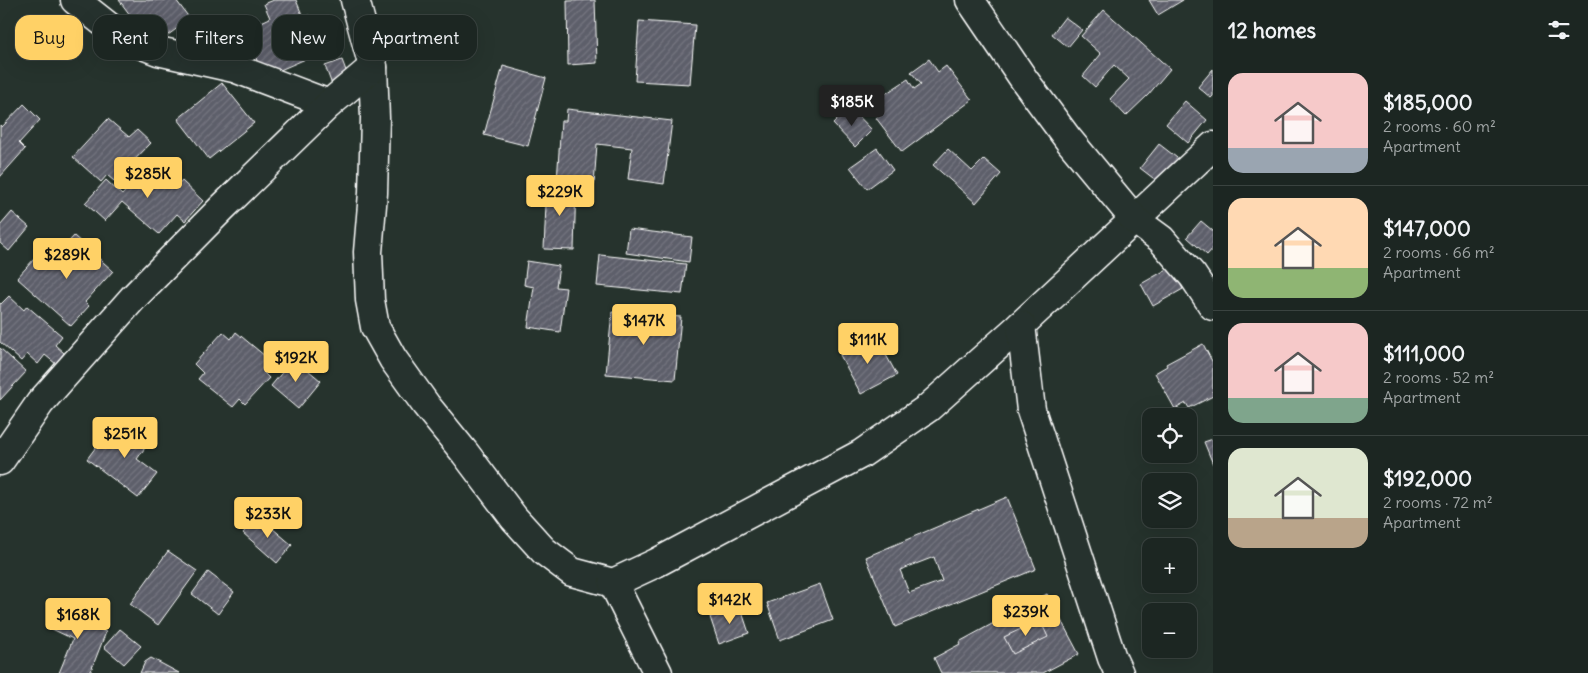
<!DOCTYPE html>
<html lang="en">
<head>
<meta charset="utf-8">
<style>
	:root { --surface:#1c2622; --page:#29322f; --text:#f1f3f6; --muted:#a0a5a5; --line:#3a4340; --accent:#ffd166 }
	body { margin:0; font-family:Delius,sans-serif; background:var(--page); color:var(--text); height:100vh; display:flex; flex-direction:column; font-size:19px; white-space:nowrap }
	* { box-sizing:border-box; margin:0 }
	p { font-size:16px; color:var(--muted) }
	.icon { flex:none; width:28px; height:28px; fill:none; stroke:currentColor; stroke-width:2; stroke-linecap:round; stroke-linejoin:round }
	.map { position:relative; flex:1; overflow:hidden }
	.sheet { display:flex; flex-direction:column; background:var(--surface); width:375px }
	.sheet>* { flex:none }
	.top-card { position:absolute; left:15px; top:15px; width:475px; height:45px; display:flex; gap:10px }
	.tools { position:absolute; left:1142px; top:408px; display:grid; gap:10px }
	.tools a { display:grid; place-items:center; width:55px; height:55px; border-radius:10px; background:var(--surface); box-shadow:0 5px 20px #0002,0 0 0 1px var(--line); font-size:25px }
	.price { position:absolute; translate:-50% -42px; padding:0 11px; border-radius:5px; background:var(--accent); color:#111; font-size:16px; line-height:32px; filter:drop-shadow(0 1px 2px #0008) }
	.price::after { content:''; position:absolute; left:50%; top:30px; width:15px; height:11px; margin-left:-8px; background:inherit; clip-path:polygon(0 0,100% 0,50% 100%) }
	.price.selected { background:#222; color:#fff }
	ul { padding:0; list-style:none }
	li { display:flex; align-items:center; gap:15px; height:125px; padding:0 15px }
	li+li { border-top:1px solid var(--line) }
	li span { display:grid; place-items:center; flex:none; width:140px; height:100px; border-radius:15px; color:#555 }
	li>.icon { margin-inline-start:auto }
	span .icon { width:60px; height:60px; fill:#fffc; stroke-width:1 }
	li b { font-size:21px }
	h2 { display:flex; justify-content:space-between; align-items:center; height:60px; padding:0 15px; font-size:21px }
	.pill { padding:0 18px; border-radius:15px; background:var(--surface); box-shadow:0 5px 20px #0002,0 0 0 1px var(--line); font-size:18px; line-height:45px }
	.pill.selected { background:var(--accent); color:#111 }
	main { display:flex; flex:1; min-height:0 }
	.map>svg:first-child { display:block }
	.building { fill:url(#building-hatch); stroke:#fff; fill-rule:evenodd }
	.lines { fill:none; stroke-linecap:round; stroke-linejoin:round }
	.street-casing { stroke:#fff; stroke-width:31 }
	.street { stroke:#26332d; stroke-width:28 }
</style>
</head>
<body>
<main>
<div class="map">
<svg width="1213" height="673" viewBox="0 0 1213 673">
	<defs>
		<pattern id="building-hatch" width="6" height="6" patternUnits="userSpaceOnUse" patternTransform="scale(1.25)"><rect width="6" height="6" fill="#5d5e6a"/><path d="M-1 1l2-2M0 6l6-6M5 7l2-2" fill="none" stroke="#757680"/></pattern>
	</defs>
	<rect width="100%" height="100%" fill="#26332d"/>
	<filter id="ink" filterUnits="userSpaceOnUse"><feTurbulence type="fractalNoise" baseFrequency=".02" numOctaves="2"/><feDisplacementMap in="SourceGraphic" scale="10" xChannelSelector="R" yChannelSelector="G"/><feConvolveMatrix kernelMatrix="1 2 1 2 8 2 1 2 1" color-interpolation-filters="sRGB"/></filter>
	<g filter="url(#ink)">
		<g class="building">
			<polygon points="119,0 176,0 190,19 153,46"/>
			<polygon points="274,0 296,0 303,17 309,15 324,51 264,77 244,30 270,18 264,4"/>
			<polygon points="595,0 597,63 568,65 567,1"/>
			<polygon points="1149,0 1183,0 1158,15"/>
			<polygon points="1104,10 1170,69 1148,95 1126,116 1110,99 1129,79 1114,65 1095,87 1083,76 1101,54 1081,36"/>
			<polygon points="1065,17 1082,30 1068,47 1052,34"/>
			<polygon points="639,21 695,25 690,84 635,81"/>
			<polygon points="929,59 938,72 946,66 972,100 902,152 876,118 881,115 873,102 908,79 914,89 921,84 911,72"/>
			<polygon points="342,60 351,84 334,90 325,66"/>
			<polygon points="503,66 546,78 528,146 484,135"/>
			<polygon points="1213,69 1213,96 1211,98 1198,87"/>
			<polygon points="222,83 254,123 209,159 178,119"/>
			<polygon points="1185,101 1207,120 1188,143 1166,124"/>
			<polygon points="24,104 40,120 19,143 25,149 0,177 0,125 2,127"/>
			<polygon points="850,107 872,130 855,147 833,124"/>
			<polygon points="567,109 672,121 664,184 628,179 632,148 597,144 594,185 557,182 561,121 566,121"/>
			<polygon points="108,119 129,137 137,130 151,143 114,181 107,175 101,182 73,157"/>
			<polygon points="1159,144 1181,161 1162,185 1140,168"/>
			<polygon points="877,148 893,170 867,189 850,167"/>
			<polygon points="948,149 972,171 984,159 1001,174 976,203 933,165"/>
			<polygon points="150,163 177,187 182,181 203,201 185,221 177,214 159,234 122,202 105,221 85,203 106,180 122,195"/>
			<polygon points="547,183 576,184 574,250 544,249"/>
			<polygon points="12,212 29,227 9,251 0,243 0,226"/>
			<polygon points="1201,221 1213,231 1213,248 1207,255 1187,237"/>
			<polygon points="629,229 692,237 689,262 626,253"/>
			<polygon points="74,236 113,271 85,302 89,306 71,326 17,278 35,258 46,267"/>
			<polygon points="600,255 686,264 682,294 597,286"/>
			<polygon points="527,261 559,266 556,287 566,288 560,332 528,327 534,287 524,285"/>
			<polygon points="1171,267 1183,289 1153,306 1141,284"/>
			<polygon points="9,296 24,310 27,306 62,336 55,345 64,353 56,364 45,355 38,364 27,354 21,361 0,342 0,303 1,304"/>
			<polygon points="612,312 681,317 675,380 606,374"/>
			<polygon points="223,332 231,339 236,332 271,361 263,372 269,378 245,404 240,399 233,407 198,379 203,373 194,364"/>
			<polygon points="875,335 897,375 861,394 840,355"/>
			<polygon points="1203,344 1213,363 1213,396 1189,408 1186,403 1175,409 1155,373 1167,366 1166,364"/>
			<polygon points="0,348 26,372 0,400"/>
			<polygon points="294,358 321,381 298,409 271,386"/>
			<polygon points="129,421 152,438 137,459 157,474 138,498 87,459 105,435 114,442"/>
			<polygon points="1213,439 1213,464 1204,442"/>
			<path d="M1007 497 1036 569 895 627 866 557ZM934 557 942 581 909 593 900 570Z"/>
			<polygon points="258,516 292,545 277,563 243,533"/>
			<polygon points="168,551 197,571 158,625 130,604"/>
			<polygon points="208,572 234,592 218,614 192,594"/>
			<polygon points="820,584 833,620 780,640 767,603"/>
			<polygon points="1047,594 1079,654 1043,673 941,673 934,658 960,644 959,642"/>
			<polygon points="61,603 86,615 83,623 106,632 90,673 59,673 73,639 50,628"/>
			<polygon points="740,606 749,633 719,644 710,617"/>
			<polygon points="1040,620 1048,637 1013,654 1004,637"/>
			<polygon points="120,629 141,646 124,664 104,647"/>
			<polygon points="151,658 179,673 140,673 145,662"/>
		</g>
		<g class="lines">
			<g class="street-casing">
				<g id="street">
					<polyline points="75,0 122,37 158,51 234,68 329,104"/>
					<polyline points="355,0 373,67 375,118 373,193 368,252 370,300 375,327 393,359 426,405 465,453 514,518 544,551 572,572 613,583 656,563 861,454 928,408 1021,325 1213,146"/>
					<polyline points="970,0 1025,81 1068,139 1135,220 1161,239 1193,276 1213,306"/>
					<polyline points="1021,325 1031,410 1112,658 1119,673"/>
					<polyline points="0,461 40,403 133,298 222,208 329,104 373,67"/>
					<polyline points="613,583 658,673"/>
				</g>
			</g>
			<use href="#street" class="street"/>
		</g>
	</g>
</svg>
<div class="tools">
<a><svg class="icon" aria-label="locate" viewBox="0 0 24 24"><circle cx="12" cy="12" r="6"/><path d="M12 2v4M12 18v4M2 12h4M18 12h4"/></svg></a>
<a><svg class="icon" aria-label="layers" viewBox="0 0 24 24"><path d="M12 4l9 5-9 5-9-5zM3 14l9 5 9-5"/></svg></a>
<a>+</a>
<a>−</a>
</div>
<b class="price selected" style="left:852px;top:127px">$185K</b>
<b class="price" style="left:148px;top:199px">$285K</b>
<b class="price" style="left:560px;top:217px">$229K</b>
<b class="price" style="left:67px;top:280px">$289K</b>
<b class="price" style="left:644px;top:346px">$147K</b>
<b class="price" style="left:868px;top:365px">$111K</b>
<b class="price" style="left:296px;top:383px">$192K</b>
<b class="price" style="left:125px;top:459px">$251K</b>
<b class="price" style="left:268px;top:539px">$233K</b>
<b class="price" style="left:730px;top:625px">$142K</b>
<b class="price" style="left:1026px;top:637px">$239K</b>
<b class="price" style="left:78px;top:640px">$168K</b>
<div class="top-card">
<a class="pill selected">Buy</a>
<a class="pill">Rent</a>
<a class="pill">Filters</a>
<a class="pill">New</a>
<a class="pill">Apartment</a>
</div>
</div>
<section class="sheet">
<h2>12 homes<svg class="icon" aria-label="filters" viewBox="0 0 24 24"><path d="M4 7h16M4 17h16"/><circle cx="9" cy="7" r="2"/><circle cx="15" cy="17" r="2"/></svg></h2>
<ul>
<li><span style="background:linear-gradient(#f6c9c9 75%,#9aa5b1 0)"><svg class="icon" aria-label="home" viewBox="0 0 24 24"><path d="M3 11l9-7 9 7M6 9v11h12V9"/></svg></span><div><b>$185,000</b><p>2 rooms · 60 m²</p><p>Apartment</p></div></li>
<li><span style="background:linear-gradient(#ffd9b3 70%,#8fb573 0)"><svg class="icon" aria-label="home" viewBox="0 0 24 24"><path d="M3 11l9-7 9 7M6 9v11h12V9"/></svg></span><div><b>$147,000</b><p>2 rooms · 66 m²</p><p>Apartment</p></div></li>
<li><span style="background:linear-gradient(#f6c9c9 75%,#7fa58c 0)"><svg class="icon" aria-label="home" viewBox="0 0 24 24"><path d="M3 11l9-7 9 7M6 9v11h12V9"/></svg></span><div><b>$111,000</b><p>2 rooms · 52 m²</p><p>Apartment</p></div></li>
<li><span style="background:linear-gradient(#dfe7d0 70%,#b9a48a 0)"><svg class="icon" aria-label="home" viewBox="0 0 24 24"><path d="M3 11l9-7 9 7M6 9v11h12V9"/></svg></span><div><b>$192,000</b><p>2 rooms · 72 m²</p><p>Apartment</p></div></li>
</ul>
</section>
</main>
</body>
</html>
